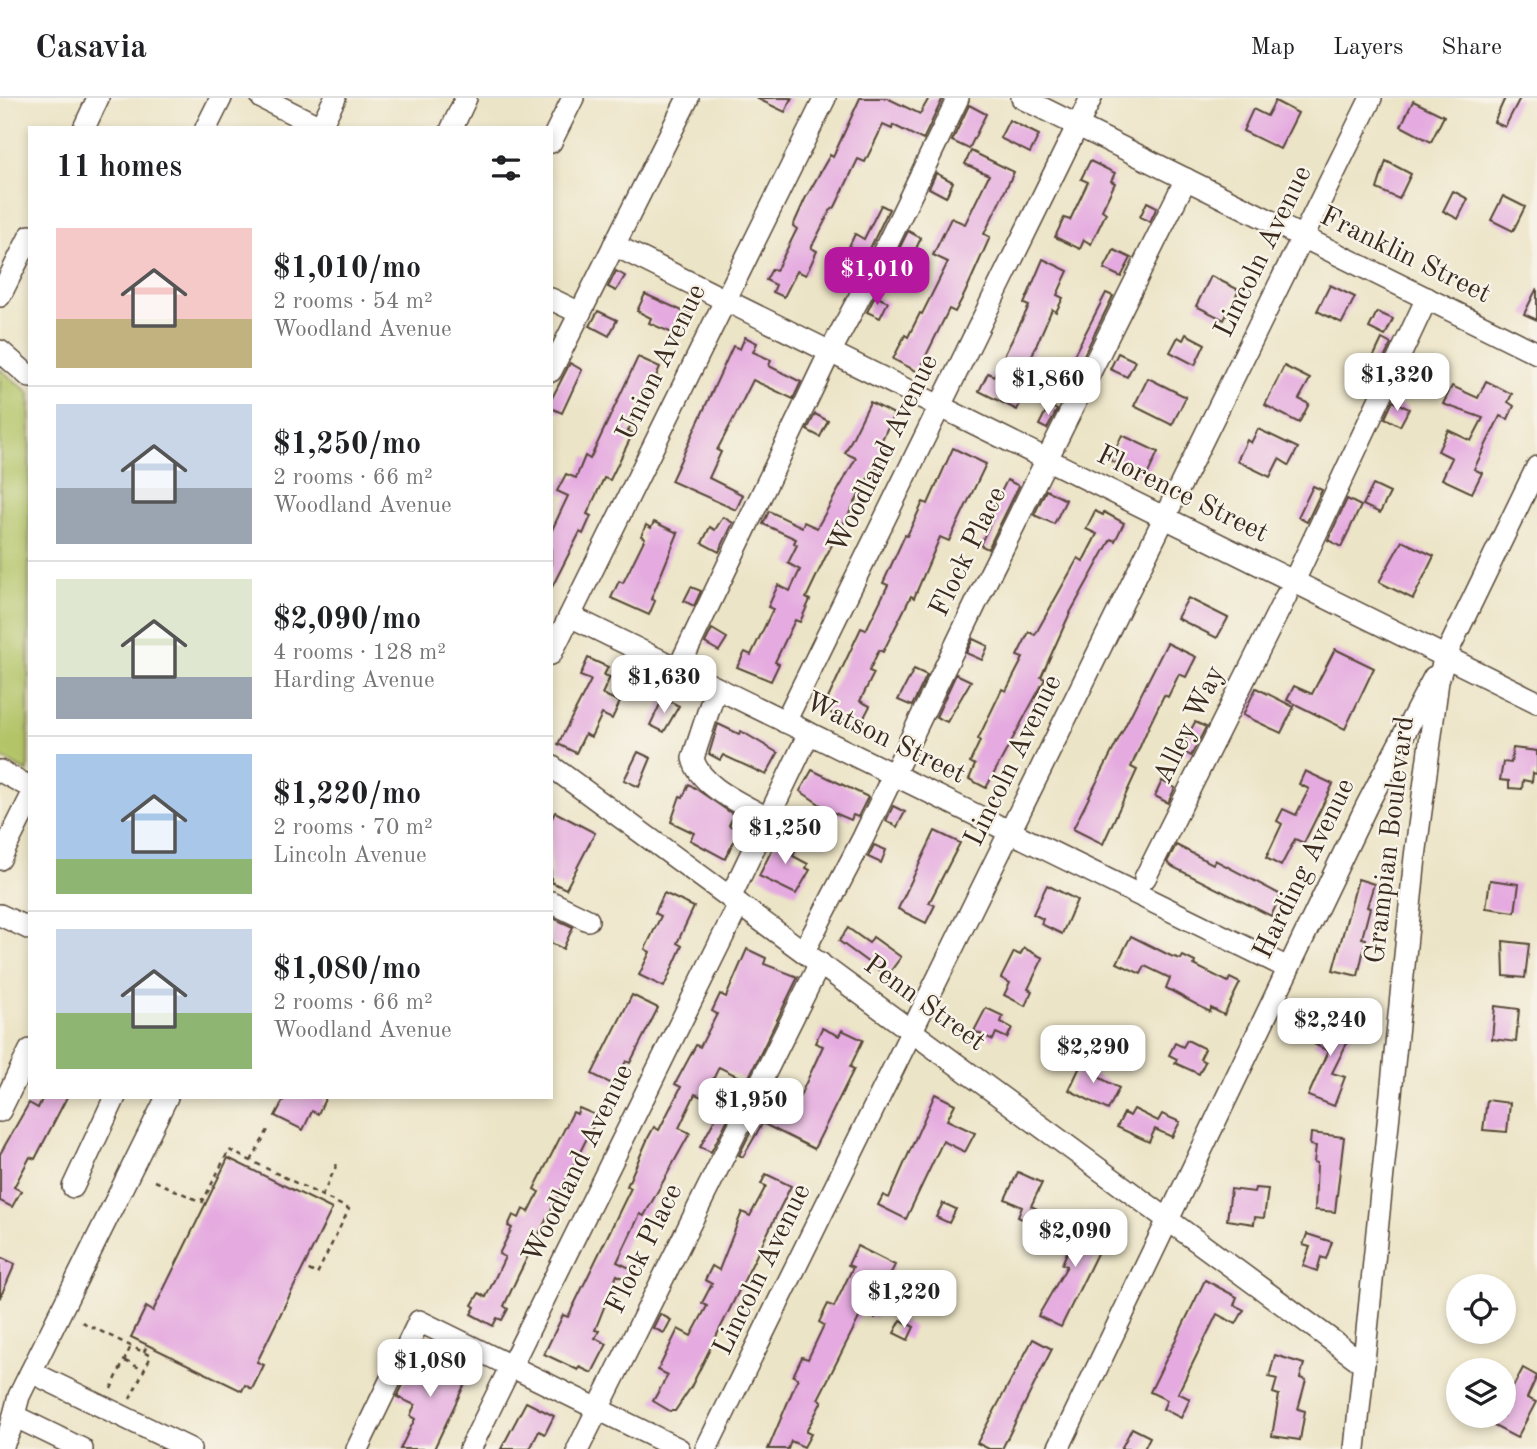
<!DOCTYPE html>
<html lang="en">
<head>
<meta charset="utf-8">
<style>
	:root { --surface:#fff; --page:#f6f6f6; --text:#202124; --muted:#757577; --line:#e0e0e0; --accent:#b5179e }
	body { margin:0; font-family:"Old Standard TT",serif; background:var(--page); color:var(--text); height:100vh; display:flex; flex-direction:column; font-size:26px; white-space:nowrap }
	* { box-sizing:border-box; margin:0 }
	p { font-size:23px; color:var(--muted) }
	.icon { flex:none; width:38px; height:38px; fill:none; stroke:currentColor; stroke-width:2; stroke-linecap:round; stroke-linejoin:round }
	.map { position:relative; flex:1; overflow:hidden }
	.panel { position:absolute; left:28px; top:28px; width:525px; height:973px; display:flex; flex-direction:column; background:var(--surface); border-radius:0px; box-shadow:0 4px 10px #0003 }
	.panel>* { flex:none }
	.tools { position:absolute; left:1446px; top:1176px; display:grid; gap:14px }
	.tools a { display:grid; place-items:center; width:70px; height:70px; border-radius:50%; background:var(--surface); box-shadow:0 4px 10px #0003; font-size:35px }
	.price { position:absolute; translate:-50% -60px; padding:0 16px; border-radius:14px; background:#fff; color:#222; font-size:23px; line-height:46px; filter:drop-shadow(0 2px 4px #0008) }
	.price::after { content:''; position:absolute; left:50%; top:42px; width:21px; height:16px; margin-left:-10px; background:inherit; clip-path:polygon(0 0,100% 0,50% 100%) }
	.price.active { background:var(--accent); color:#fff }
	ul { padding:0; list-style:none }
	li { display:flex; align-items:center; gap:21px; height:175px; padding:0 28px }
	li+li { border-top:2px solid var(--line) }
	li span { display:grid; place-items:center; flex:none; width:196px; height:140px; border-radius:0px; color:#555 }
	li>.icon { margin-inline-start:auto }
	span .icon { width:84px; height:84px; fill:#fffc; stroke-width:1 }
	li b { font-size:30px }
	h2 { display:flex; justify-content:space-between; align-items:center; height:84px; padding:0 28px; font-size:30px }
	header { display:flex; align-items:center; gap:42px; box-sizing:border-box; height:98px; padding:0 35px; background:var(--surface); border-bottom:2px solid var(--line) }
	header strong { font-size:33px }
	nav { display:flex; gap:38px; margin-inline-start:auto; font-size:24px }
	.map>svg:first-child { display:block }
	.green { fill:#b3c467; stroke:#777742; stroke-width:2 }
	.building { fill:#e5aae0 }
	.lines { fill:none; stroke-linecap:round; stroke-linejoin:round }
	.minor-casing { stroke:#564637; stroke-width:24 }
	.path { stroke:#564637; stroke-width:2.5; stroke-dasharray:5 5; stroke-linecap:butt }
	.minor { stroke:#fff; stroke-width:21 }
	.labels { text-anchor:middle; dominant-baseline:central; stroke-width:5; stroke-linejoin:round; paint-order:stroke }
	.street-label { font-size:28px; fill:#3b2a1e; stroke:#f7f3e8 }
</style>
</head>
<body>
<header>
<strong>Casavia</strong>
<nav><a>Map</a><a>Layers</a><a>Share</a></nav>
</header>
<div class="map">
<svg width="1537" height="1351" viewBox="0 0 1537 1351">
	<rect width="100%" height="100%" fill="#f7f3e8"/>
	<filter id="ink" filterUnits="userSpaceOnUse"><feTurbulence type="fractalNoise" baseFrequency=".0143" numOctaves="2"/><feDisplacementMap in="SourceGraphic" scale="14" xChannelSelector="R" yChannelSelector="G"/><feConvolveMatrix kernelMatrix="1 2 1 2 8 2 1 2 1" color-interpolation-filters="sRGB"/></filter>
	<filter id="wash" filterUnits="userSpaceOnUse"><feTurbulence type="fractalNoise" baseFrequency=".00686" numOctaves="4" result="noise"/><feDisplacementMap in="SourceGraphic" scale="28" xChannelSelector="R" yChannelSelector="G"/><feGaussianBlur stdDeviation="1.57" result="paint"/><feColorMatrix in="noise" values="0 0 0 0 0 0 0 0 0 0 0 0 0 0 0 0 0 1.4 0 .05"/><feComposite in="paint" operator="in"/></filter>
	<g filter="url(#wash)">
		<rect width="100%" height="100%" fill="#ece4c6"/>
		<polygon class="green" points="0,271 30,295 28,674 0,659"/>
		<g id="blocks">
			<g class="building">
				<polygon points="756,0 792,0 785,14"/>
				<polygon points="860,0 887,0 920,16 929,0 943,0 923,42 893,27 892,31 883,27 865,64 858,61 835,109 830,113 811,150 817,153 806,177 797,173 784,199 773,194 776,187 766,182 772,171 776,173 797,131 793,128 805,101 830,57 833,59"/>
				<polygon points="1505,0 1520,0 1505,29 1494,24"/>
				<polygon points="1275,3 1298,15 1280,51 1243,33 1253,11 1267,18"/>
				<polygon points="1413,3 1444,18 1431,44 1401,28"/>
				<polygon points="969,7 986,16 969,51 952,43"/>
				<polygon points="1009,22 1039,37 1030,55 1000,40"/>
				<polygon points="971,53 1014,74 984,136 990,139 965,195 955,214 949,211 918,274 893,261 905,237 908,239 920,215 922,216 948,164 933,157 951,120 965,126 989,77 965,66"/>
				<polygon points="1090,63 1115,75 1111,83 1115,85 1102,112 1106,115 1091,146 1084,142 1080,151 1055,139 1064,120 1070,122 1088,84 1081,81"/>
				<polygon points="1386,63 1411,76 1399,101 1377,91"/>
				<polygon points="936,75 953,84 946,99 929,90"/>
				<polygon points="1453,93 1468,101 1458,121 1443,113"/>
				<polygon points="1503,98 1525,109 1513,133 1491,122"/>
				<polygon points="1147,104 1157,109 1150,124 1140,119"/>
				<polygon points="881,107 889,111 862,167 844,159 855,136 864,141"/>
				<polygon points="908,133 921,140 902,180 888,173"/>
				<polygon points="1114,152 1131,160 1121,179 1104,171"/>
				<polygon points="1043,161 1068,173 1057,197 1063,200 1056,214 1052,211 1030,262 1035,264 1031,272 1061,287 1053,304 1027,291 1017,312 979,293 988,275 994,278 1029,208 1024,206"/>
				<polygon points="616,173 625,178 616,193 608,189"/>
				<polygon points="1211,178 1239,192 1224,222 1196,208"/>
				<polygon points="1330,187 1355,199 1342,225 1317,213"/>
				<polygon points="1537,190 1537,222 1524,216"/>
				<polygon points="1106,195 1113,198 1082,261 1074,257"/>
				<polygon points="645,196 689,216 679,238 649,225 651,220 637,213"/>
				<polygon points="875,198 888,204 880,220 867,214"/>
				<polygon points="598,213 617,222 609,238 590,228"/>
				<polygon points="1377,214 1393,221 1385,238 1369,230"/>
				<polygon points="1186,236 1205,246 1195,267 1170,254 1178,239 1183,242"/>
				<polygon points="745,239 757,245 753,254 771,262 769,268 801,284 793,301 753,282 734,320 717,352 721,354 709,380 743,397 736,412 671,383 733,248 740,251"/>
				<polygon points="1382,241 1391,246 1379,271 1370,266"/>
				<polygon points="1118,255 1135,263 1127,279 1110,271"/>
				<polygon points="638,259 660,269 656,278 658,279 651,294 647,292 628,333 633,335 610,382 604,380 587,416 591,418 583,436 580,434 551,491 551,434 568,398 557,393 566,376 576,380 585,358 590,361"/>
				<polygon points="570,265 582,272 562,315 551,310 551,302"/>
				<polygon points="1284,268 1310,281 1299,301 1309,306 1299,325 1265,307"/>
				<polygon points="1148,280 1186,299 1172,327 1134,308"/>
				<polygon points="1486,283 1512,296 1508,304 1514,308 1508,321 1500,318 1474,371 1482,375 1472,395 1442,381 1452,360 1438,353 1448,332 1471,343 1483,320 1443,306 1452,288 1478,300"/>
				<polygon points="1393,303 1409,311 1400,328 1385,320"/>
				<polygon points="870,304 894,316 879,348 887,352 878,371 874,369 825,460 806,500 810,502 800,524 795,522 775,564 779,566 771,583 737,569 745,554 751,557 773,511 768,509 778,487 790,493 800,472 788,465 797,447 794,445 796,441 763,426 769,413 802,429 804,424 817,430 856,360 845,355"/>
				<polygon points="1049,307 1057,312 1047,331 1039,327"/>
				<polygon points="815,316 828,323 820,339 807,332"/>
				<polygon points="1258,331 1298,350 1289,367 1279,361 1270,379 1237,363 1247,342 1251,345"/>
				<polygon points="1122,337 1158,354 1146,380 1110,362"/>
				<polygon points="953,350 986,366 949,443 940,439 914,500 911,498 883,554 879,552 869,573 874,575 860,603 870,608 859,629 823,611 861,530 866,532 888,487 883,485 905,437 907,438 923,404 928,406"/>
				<polygon points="1007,382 1019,388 988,451 980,447 991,424 990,416"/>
				<polygon points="1373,387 1390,395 1380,415 1363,407"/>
				<polygon points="1313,388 1322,392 1307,424 1298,419"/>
				<polygon points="1046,392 1066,402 1054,426 1034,417"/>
				<polygon points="1347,401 1361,408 1341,449 1328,442"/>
				<polygon points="1095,413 1103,417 1104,414 1124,425 1115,443 1111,441 1070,515 1041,579 1045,581 986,690 969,681 975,667 970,664 980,643 978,641 1002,591 1006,593 1023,560 1017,558 1029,534 1035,537 1078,460 1083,463 1097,436 1086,431"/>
				<polygon points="723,419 733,425 719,454 702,445 710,429 715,432"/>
				<polygon points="654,424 678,435 651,501 655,503 649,517 611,500 619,483 623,485 645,440 641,438 646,427 651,430"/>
				<polygon points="1402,443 1434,458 1413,501 1379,484"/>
				<polygon points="691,489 701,493 694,508 684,503"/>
				<polygon points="1188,500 1228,520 1217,540 1177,520"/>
				<polygon points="712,531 727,540 719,553 705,545"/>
				<polygon points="973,541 988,548 982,562 966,555"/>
				<polygon points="1167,545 1196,559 1186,579 1179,576 1168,599 1164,597 1149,628 1131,669 1137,672 1103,746 1073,731"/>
				<polygon points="1335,551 1374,570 1345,631 1287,602 1294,588 1312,596"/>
				<polygon points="588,560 608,569 604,577 610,579 602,596 620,604 612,621 602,616 591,639 585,636 576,655 558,646 591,582 580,578"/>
				<polygon points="914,571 927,577 912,608 898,602"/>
				<polygon points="956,576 971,583 947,624 936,619"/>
				<polygon points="1256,590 1294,609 1281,635 1243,617"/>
				<polygon points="663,600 679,608 664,634 650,627"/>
				<polygon points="1195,624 1206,629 1191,658 1180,652"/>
				<polygon points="718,626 739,636 741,633 778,655 766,677 723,657 720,662 709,656"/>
				<polygon points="1513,650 1537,653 1537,676 1533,675 1532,684 1523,682 1522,691 1509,690 1509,683 1500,682 1503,664 1511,665"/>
				<polygon points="638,654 651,660 639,689 624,682"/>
				<polygon points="812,672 868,699 858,719 853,717 851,722 830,713 800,693"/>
				<polygon points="1305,673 1333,686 1304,745 1295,741 1281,768 1266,760 1282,726 1277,723 1283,711 1296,717 1309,691 1299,686"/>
				<polygon points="1162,683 1175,690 1168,705 1155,698"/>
				<polygon points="689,686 734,717 729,727 739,733 725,761 690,742 694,735 671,724 680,698 683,699"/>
				<polygon points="893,708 905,714 897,729 886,723"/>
				<polygon points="555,714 595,735 566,791 551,784 551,722"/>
				<polygon points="935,733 960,745 929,805 935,807 926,825 898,811"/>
				<polygon points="779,737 798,747 793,758 808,766 806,770 810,772 796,796 759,778"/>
				<polygon points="874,747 886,752 881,765 868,759"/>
				<polygon points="1176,747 1213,766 1215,762 1281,797 1271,818 1173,769 1167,764"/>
				<polygon points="1358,781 1374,786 1367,809 1370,810 1362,840 1366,841 1358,878 1333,872"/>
				<polygon points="1490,782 1519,786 1515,814 1486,810"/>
				<polygon points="1047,787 1077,802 1062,836 1041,826 1043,821 1033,816"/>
				<polygon points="664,795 694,809 677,845 682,848 664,889 639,877 650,854 645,851 661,818 655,815"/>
				<polygon points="551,819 573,829 563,851 551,845"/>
				<polygon points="848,830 869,845 873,839 901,859 887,878 839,843"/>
				<polygon points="1131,838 1171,858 1181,861 1183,858 1195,864 1194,867 1228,884 1230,880 1240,885 1224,917 1211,910 1210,914 1166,890 1170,880 1145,868 1141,876 1117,865"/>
				<polygon points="1503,843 1529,846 1525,880 1504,878"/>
				<polygon points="1024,850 1043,860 1028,891 1032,893 1025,908 1004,897 1010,885 1001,880 1014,854 1020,857"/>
				<polygon points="747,851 766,860 764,866 798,879 747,983 719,969 704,1000 695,996 679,1030 690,1035 644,1118 640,1116 617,1164 632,1171 627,1182 617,1177 595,1232 599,1233 595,1240 607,1246 592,1275 579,1269 578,1272 544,1256 563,1217 568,1219 631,1090 627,1088 648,1040 654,1029 659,1032 681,989 675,986 696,947 700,949 717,916 712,913 720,896 726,899"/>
				<polygon points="632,897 658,910 630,965 626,963 614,987 592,976"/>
				<polygon points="1495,908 1519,911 1516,944 1492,941"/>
				<polygon points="986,910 1003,918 1001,924 1012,930 1007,940 996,935 993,942 974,933"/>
				<polygon points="1321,915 1354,931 1332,975 1345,979 1334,1008 1308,998 1328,953 1314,946 1319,936 1312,933"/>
				<polygon points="822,930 839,938 842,932 863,942 850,969 854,971 814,1051 756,1022 767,1002 793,1013 823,948 815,945"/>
				<polygon points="1187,942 1205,951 1200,961 1205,964 1199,976 1175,965 1177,961 1169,957 1175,945 1183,949"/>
				<polygon points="1086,956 1099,963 1093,976 1119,990 1108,1012 1069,992"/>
				<polygon points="935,996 955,1006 947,1022 975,1035 965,1054 943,1043 906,1121 878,1107 883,1097 889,1100"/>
				<polygon points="43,999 67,999 35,1061 30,1059 14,1089 21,1093 12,1109 0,1103 0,1056 29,1005 38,1010"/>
				<polygon points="285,999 326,999 318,1016 312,1013 303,1032 275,1018"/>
				<polygon points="1487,1002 1510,1005 1507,1034 1483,1032"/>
				<polygon points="723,1006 733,1011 711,1054 700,1049"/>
				<polygon points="579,1010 598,1018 518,1178 504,1208 508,1211 502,1222 497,1220 493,1228 471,1216 475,1209 472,1207 479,1195 486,1199 505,1159 499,1156 512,1130 508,1128 513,1117 519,1120 523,1111 529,1114 539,1094 534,1091 573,1014 577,1016"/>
				<polygon points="1134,1011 1158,1023 1162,1016 1180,1024 1172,1039 1155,1031 1149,1044 1117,1029 1124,1015 1130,1018"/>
				<polygon points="756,1023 762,1026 743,1059 739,1057"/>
				<polygon points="1311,1035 1344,1039 1335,1114 1315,1112 1317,1065 1314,1064 1316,1048 1310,1047"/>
				<polygon points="228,1060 332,1111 257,1264 264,1267 252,1291 245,1287 242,1293 131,1239 146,1209 153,1213"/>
				<polygon points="1018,1074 1042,1085 1031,1108 1037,1111 1030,1125 1018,1119 1022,1109 1005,1101"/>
				<polygon points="766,1076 791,1088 691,1289 675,1313 670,1313 653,1303 668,1277 658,1272 678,1231 691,1238 707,1208 702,1205 712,1186 705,1182 712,1168 719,1172 742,1114 750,1118 766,1088 761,1086"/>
				<polygon points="1255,1090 1268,1091 1264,1120 1255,1119 1254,1126 1227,1122 1231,1091 1254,1094"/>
				<polygon points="943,1105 956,1111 949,1125 936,1119"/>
				<polygon points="1093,1113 1108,1121 1102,1133 1107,1135 1061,1229 1038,1218 1067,1168 1062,1166 1081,1122 1087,1125"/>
				<polygon points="1307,1136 1332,1144 1326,1161 1321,1159 1317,1173 1303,1168 1310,1149 1303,1147"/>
				<polygon points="857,1148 895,1167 886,1185 875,1180 864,1200 880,1208 875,1220 862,1214 818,1301 822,1303 806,1334 811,1336 804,1349 791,1343 788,1351 768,1351 798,1280 793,1278 802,1259 808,1261 824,1227 819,1224 828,1206 834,1209 853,1169 848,1167"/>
				<polygon points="0,1159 15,1166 0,1200"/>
				<polygon points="1205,1182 1237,1199 1234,1207 1244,1212 1236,1226 1217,1216 1178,1295 1190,1301 1181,1320 1163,1311 1167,1302 1150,1294"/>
				<polygon points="660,1216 671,1222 664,1235 653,1230"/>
				<polygon points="901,1222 914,1229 908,1242 894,1235"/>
				<polygon points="1033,1241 1052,1251 1002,1351 989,1351 977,1345"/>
				<polygon points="420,1252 469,1277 434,1351 400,1351 415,1321 410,1318 415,1307 397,1299"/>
				<polygon points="1275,1257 1304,1266 1300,1280 1306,1282 1298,1311 1305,1313 1300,1342 1272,1338 1279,1297 1273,1295 1277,1281 1269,1279"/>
				<polygon points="1523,1270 1537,1278 1527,1300 1536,1304 1517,1340 1475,1318 1503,1318 1503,1296 1507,1289 1512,1291"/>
				<polygon points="526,1304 554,1318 545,1336 539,1333 530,1351 501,1351"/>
				<polygon points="1132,1330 1150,1339 1144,1351 1121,1351"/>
			</g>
		</g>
	</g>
	<g filter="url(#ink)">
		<use href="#blocks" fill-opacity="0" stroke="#564637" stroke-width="2"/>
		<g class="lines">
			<g class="minor-casing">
				<g id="minor">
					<polyline points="262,0 320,29"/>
					<polyline points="1022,0 1537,255"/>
					<polyline points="84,30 98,0"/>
					<polyline points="206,30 221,0"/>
					<polyline points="320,30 335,0"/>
					<polyline points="452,30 466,0"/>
					<polyline points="551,44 573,0"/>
					<polyline points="614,147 1537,604"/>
					<polyline points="0,198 30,138"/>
					<polyline points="551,201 580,215"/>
					<polyline points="0,253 30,279"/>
					<polyline points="551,273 688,0"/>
					<polyline points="1294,483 1427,200"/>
					<polyline points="570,518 1288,870"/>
					<polyline points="551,556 825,0"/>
					<polyline points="678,571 829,256 880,161 958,0"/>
					<path d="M716 590 693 660C699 689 745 707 769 721"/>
					<polyline points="785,624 1091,0"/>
					<polyline points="551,668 1364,1266"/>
					<polyline points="0,673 30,689"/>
					<polyline points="0,761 30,701"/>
					<polyline points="1145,780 1286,498"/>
					<polyline points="730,800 809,635"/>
					<polyline points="551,804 588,822"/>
					<polyline points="0,817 30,831"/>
					<polyline points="804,853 863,740 989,478 1186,81"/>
					<polyline points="0,1013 30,952"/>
					<polyline points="73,1089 115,999"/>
					<polyline points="31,1274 190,1351"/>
					<polyline points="14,1318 82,1351"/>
					<polyline points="1,1351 10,1332 19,1298 167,999"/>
					<polyline points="357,1351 419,1223 679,1351"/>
					<polyline points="470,1351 739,806"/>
					<polyline points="578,1351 820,865"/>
					<polyline points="706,1351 1371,0"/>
					<polyline points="1058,1351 1367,707 1434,579"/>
					<polyline points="1355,1351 1415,759 1438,583 1445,559 1537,369"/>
				</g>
			</g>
			<g class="path">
				<polyline points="251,1063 269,1030"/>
				<polyline points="155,1083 197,1102 204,1101"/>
				<polyline points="322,1098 338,1064"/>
				<polyline points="202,1105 229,1052 349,1111 317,1176 303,1169"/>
				<polyline points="82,1224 151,1258 130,1301"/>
				<polyline points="144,1254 147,1247"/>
				<polyline points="125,1263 144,1272"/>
				<polyline points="111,1291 131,1248"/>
			</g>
			<use href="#minor" class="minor"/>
		</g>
	</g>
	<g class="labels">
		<g class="street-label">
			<text transform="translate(1264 154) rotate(-64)">Lincoln Avenue</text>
			<text transform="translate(1405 158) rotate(26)">Franklin Street</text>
			<text transform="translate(662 265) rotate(-64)">Union Avenue</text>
			<text transform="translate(884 356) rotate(-64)">Woodland Avenue</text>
			<text transform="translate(1182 397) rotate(26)">Florence Street</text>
			<text transform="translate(969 454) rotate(-64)">Flock Place</text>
			<text transform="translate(1190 627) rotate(-64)">Alley Way</text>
			<text transform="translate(885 641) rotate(26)">Watson Street</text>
			<text transform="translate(1014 663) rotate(-64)">Lincoln Avenue</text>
			<text transform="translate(1391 742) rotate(-83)">Grampian Boulevard</text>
			<text transform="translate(1305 771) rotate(-64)">Harding Avenue</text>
			<text transform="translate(924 906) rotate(36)">Penn Street</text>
			<text transform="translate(579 1066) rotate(-64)">Woodland Avenue</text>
			<text transform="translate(645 1151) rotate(-64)">Flock Place</text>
			<text transform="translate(763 1172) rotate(-64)">Lincoln Avenue</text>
		</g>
	</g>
</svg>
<div class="tools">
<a><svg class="icon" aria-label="locate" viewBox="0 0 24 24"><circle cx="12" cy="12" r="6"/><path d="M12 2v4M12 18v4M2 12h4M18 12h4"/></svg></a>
<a><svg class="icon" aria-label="layers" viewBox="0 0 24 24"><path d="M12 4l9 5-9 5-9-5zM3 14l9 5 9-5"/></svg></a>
</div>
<b class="price active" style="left:877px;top:209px">$1,010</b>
<b class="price" style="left:1397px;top:315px">$1,320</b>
<b class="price" style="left:1048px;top:319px">$1,860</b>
<b class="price" style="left:664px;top:617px">$1,630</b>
<b class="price" style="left:785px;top:768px">$1,250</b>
<b class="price" style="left:1330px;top:960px">$2,240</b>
<b class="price" style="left:1093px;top:987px">$2,290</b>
<b class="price" style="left:751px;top:1040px">$1,950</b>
<b class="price" style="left:1075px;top:1171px">$2,090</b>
<b class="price" style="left:904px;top:1232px">$1,220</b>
<b class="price" style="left:430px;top:1301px">$1,080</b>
<section class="panel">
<h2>11 homes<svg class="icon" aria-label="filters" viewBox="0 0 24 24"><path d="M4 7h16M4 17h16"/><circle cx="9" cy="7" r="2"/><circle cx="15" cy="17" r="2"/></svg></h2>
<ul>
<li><span style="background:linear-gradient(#f6c9c9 65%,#c2b280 0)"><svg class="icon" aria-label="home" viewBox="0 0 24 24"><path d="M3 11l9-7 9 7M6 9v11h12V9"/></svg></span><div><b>$1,010/mo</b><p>2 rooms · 54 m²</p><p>Woodland Avenue</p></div></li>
<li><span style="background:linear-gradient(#c9d6e8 60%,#9aa5b1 0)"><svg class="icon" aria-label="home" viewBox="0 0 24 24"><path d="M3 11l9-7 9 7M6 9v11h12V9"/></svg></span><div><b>$1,250/mo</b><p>2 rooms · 66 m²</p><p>Woodland Avenue</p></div></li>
<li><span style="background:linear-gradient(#dfe7d0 70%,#9aa5b1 0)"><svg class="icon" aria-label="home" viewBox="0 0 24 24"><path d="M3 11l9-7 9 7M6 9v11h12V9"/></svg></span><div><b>$2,090/mo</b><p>4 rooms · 128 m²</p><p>Harding Avenue</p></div></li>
<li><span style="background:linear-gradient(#a9c7e8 75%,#8fb573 0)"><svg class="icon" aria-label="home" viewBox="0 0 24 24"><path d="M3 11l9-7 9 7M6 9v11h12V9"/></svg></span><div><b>$1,220/mo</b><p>2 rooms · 70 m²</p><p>Lincoln Avenue</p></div></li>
<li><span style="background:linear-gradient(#c9d6e8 60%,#8fb573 0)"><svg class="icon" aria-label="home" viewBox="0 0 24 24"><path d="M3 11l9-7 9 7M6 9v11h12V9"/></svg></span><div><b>$1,080/mo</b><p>2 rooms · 66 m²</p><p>Woodland Avenue</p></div></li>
</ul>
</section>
</div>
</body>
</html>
